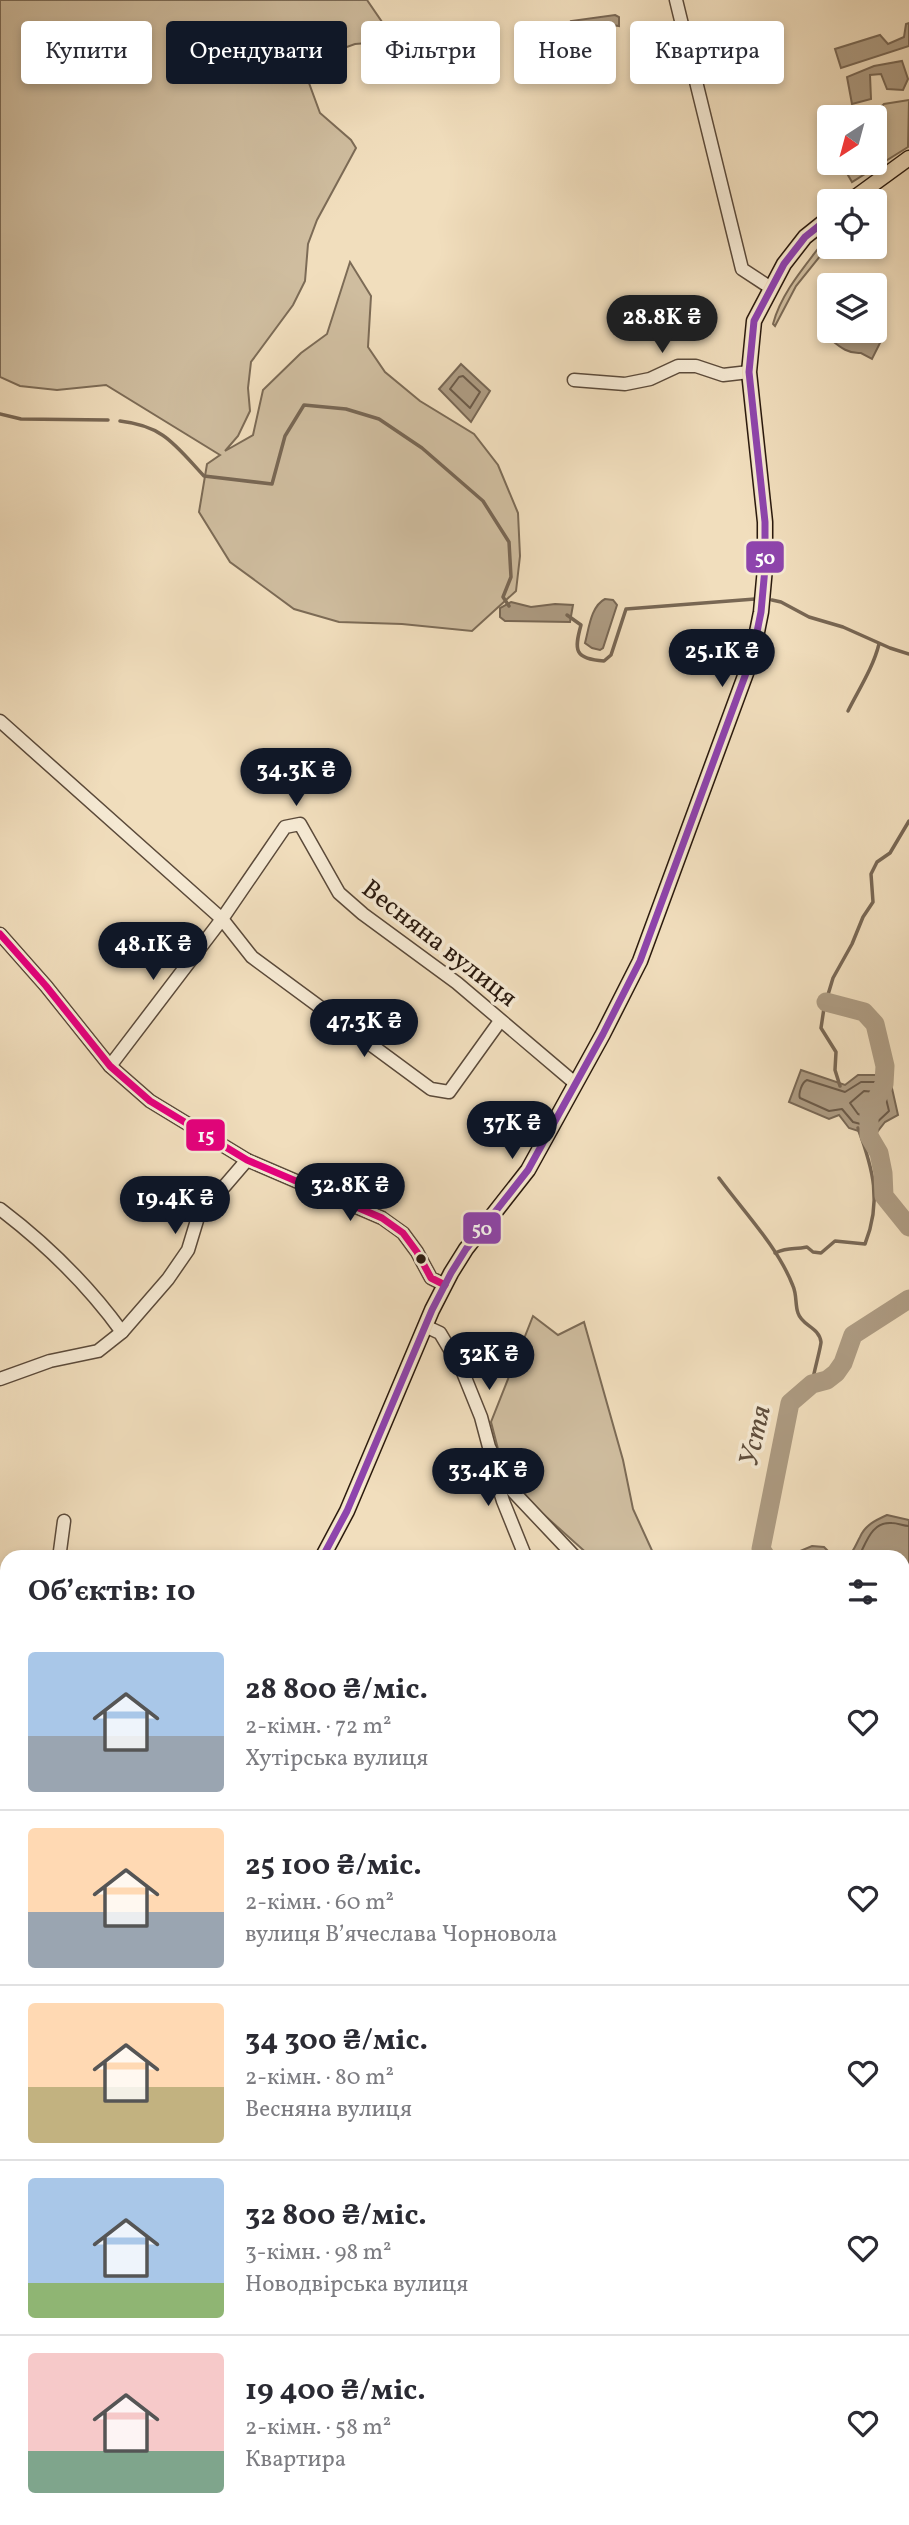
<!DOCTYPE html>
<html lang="uk">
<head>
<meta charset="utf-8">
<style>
	:root { --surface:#fff; --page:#f2f2f3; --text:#2b2b33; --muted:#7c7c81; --line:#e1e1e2; --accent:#111827 }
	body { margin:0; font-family:Vollkorn,serif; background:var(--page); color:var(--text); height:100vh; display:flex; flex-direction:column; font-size:26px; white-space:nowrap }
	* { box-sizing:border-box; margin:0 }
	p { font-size:23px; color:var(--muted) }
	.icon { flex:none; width:38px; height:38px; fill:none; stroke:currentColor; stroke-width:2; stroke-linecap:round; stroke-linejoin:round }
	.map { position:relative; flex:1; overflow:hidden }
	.details { position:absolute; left:0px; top:1550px; width:910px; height:975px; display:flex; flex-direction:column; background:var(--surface); border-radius:21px 21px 0 0; box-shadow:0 4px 10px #0003 }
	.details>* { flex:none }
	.guide { position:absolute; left:21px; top:21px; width:868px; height:63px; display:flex; gap:14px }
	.needle { width:46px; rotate:216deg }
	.tools { position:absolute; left:817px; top:105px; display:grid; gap:14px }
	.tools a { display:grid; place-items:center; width:70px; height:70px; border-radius:7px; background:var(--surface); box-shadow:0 4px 10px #0003; font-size:35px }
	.price { position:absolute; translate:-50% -60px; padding:0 16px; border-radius:24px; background:var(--accent); color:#fff; font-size:23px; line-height:46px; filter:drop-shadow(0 2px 4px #0008) }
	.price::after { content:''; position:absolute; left:50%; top:42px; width:21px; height:16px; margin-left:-10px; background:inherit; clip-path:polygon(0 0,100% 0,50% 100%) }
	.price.selected { background:#222; color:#fff }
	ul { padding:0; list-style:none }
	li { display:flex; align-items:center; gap:21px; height:175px; padding:0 28px }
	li+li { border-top:2px solid var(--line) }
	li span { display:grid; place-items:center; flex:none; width:196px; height:140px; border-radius:7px; color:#555 }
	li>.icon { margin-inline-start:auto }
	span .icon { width:84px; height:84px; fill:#fffc; stroke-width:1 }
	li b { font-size:30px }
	h2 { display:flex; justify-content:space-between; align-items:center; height:84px; padding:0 28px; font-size:30px }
	.chip { padding:0 24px; border-radius:7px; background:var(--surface); box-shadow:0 4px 10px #0003; font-size:24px; line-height:63px }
	.chip.selected { background:var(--accent); color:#fff }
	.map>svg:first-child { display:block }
	.green { fill:#cfbd9f; stroke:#7c6b56; stroke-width:2 }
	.water { fill:#ad9b82; stroke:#786754; stroke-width:2 }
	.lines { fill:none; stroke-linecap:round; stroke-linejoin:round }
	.shore { stroke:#6b5a48; stroke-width:2 }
	.stream { stroke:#786754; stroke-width:3.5 }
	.river { stroke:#ad9b82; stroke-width:19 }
	.minor-casing { stroke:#5b4a3a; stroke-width:15 }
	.major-casing { stroke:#29190e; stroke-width:17 }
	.minor { stroke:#f6ead4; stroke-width:12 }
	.major { stroke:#f1debd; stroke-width:14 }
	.bus-1-casing { stroke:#f6ead4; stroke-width:12 }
	.bus-2-casing { stroke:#f6ead4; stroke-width:12 }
	.bus-1 { stroke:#e5007d; stroke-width:7 }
	.bus-2 { stroke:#8e44ad; stroke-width:7 }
	.bus-dot { fill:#29190e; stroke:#f6ead4; stroke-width:2.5 }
	.labels { text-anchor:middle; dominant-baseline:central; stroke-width:7; stroke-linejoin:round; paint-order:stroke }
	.street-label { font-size:26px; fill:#29190e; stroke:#f6ead4 }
	.water-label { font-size:28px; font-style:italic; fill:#5e4d3c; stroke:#f6ead4 }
	.line-badge { stroke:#f6ead4; stroke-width:2.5 }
	.badge-label { font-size:19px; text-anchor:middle; font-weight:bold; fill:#fff }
</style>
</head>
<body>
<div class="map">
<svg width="909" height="2525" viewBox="0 0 909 2525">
	<rect width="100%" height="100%" fill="#f1debd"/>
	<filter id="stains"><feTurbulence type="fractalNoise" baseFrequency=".00286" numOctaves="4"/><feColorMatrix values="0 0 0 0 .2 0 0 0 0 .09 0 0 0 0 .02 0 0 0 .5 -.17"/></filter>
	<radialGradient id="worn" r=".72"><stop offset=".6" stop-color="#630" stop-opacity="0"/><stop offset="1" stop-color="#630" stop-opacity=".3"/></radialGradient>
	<g class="green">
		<polygon points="0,0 367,0 395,41 355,44 319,57 309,83 320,113 351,140 356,148 317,220 308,244 305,281 293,305 251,362 248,388 250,411 238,436 225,451 253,435 263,390 301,353 327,334 350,262 371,296 368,347 385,372 420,401 474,434 498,465 518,513 520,556 516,591 472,631 402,624 339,622 294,609 230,562 199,512 207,464 220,455 106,385 57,390 20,386 0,377"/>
		<polygon points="909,100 908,147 852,182 841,163 875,163 875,117 870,117 884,104"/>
		<path d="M829 234V245L796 286 775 326 773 324C782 290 809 262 829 234Z"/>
		<polygon points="533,1316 558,1335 584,1322 623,1460 633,1509 655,1557 591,1557 523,1496 498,1449 491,1422"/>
	</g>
	<g class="water">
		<polygon points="615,15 619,17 619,26 612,25 598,32 574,34 571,21"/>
		<polygon points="909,23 909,46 841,68 835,49 880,35 888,44 904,37 906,24"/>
		<polygon points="902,61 908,79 903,90 887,89 881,74 870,75 871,99 852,104 847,77 874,66"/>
		<path d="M836 331H866L882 339 872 359 861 353C849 354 841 348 830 339Z"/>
		<polygon points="461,364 490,391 471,422 439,389"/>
		<path d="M605 599 613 600 617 605 603 648 600 650 592 648 585 643C589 628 591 606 605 599Z"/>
		<polygon points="511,602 531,607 555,604 573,605 570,622 505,621 500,617 500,608"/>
		<polygon points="801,1070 845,1085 858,1075 889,1075 898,1115 885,1122 874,1136 849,1128 839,1115 829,1119 789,1102"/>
		<path d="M887 1515 909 1520V1709L903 1704V1558L848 1557C854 1551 856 1544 860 1537 865 1525 876 1520 887 1515Z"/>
		<polygon points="812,1546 824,1547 834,1557 786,1557"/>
	</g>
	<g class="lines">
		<g class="shore">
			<polygon points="463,376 480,392 470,408 450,389 459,377"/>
			<path d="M807 1080 845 1092 861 1082H882L889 1111 872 1127 853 1122 842 1109 829 1111 800 1098C798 1094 802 1082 807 1080Z"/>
			<polygon points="864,1091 876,1092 879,1105 868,1117 858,1114 850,1103"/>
			<path d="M858 1558C866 1544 871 1521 892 1523 898 1523 903 1526 909 1526"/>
		</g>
		<g class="stream">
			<polyline points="0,414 21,419 108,420"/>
			<path d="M120 421C164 426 175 445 204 476L272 484 285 436 304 405 346 409 379 419 422 448 483 501 509 542 511 577 503 597 509 606"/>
			<polyline points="772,600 781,602 809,617 843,627 890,648 909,654"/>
			<path d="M567 615 581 625C574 650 574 659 604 661L611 655 626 609 755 599"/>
			<path d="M848 711C859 689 873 668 879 644"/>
			<polyline points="840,1086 835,1070 836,1052 821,1028 824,1008 833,978 852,944 863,917 873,902 871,874 877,862 890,853 909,821"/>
			<path d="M719 1178C744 1212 778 1247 793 1286 797 1295 795 1305 798 1313 802 1326 819 1327 821 1342 821 1347 813 1375 812 1384"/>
			<path d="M775 1253C790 1246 793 1250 807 1247L813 1252 821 1253 835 1241 865 1244C882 1201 873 1169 858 1128"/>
		</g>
		<g class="river">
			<polyline points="826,1002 864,1012 875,1024 885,1066 884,1084 869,1114 869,1136 879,1153 883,1173 884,1196 909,1227"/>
			<polyline points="767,1558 761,1549 790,1403 812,1384 827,1380 836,1373 843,1363 853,1335 909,1299"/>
		</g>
		<g class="minor-casing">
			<g id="minor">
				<polyline points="676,0 742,269 771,288"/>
				<polyline points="574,380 625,384 650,379 678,366 696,366 723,375 749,372"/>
				<polyline points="0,721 222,919 285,827 300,824 339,893 363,914 457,983 576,1084"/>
				<polyline points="0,934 46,986 110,1066 150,1101 247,1160 382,1218 403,1233 417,1252 431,1278 445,1285"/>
				<polyline points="110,1066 222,919 252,957 431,1089 449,1092 500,1021"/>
				<path d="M0 1209C46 1244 88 1285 122 1332"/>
				<polyline points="425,1326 440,1333 462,1370 481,1417 489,1447 508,1486 576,1558"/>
				<polyline points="0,1379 50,1361 98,1351 122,1332 168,1279 188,1250 198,1217 247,1160"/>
				<polyline points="492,1465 503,1501 526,1558"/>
				<polyline points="61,1558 60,1551 64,1521"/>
				<polyline points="0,1631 7,1628"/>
				<polyline points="903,1743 909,1745"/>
				<polyline points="903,1786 909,1788"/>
				<polyline points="903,1981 909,1984"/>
				<polyline points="903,2159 909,2163"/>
				<polyline points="0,2299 7,2298"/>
				<polyline points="903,2353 909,2349"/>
				<polyline points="903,2498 909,2499"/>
				<polyline points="0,2502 7,2501"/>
				<polyline points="221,2518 230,2525"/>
			</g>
		</g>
		<g class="major-casing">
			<g id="major">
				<polyline points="850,201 909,158"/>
				<polyline points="322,1558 347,1511 432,1310 451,1273 466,1249 528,1170 603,1034 640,961 752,657 761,612 765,568 765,522 749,372 754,321 784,264 805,237 830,217"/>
				<polyline points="0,2040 7,2031"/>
			</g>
		</g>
		<use href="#minor" class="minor"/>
		<use href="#major" class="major"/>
		<g class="bus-1-casing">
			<polyline id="bus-1" points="0,934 46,986 110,1066 150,1101 247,1160 382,1218 403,1233 417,1252 431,1278 445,1285"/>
		</g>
		<g class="bus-2-casing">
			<polyline id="bus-2" points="322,1558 347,1511 432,1310 451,1273 466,1249 528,1170 603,1034 640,961 752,657 761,612 765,568 765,522 749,372 754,321 784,264 805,237 830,217"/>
		</g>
		<use href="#bus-1" class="bus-1"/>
		<use href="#bus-2" class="bus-2"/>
	</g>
	<circle class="bus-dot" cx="421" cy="1259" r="6"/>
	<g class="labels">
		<g class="street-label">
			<text transform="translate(439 944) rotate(38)">Весняна вулиця</text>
		</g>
		<g class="water-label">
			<text transform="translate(756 1436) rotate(-77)">Устя</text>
		</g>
	</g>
	<g class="line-badge">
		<rect x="745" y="540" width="40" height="34" rx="7" fill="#8e44ad"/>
		<rect x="185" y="1118" width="41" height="34" rx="7" fill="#e5007d"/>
		<rect x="462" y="1211" width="40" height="34" rx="7" fill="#8e44ad"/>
	</g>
	<g class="badge-label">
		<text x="765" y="564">50</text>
		<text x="206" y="1142">15</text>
		<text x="482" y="1235">50</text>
	</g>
	<rect width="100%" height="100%" filter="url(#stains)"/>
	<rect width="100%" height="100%" fill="url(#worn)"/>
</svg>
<div class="tools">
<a><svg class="needle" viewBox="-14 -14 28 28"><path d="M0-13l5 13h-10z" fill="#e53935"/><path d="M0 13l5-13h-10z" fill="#7c7c81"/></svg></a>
<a><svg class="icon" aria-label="locate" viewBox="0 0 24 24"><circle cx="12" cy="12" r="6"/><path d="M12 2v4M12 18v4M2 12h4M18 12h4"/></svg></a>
<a><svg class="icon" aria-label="layers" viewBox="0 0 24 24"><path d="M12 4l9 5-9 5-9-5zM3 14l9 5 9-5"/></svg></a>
</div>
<b class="price selected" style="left:662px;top:355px">28.8K ₴</b>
<b class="price" style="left:722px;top:689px">25.1K ₴</b>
<b class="price" style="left:296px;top:808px">34.3K ₴</b>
<b class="price" style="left:153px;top:982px">48.1K ₴</b>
<b class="price" style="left:364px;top:1059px">47.3K ₴</b>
<b class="price" style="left:512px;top:1161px">37K ₴</b>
<b class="price" style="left:350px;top:1223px">32.8K ₴</b>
<b class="price" style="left:175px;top:1236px">19.4K ₴</b>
<b class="price" style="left:489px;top:1392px">32K ₴</b>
<b class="price" style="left:488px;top:1508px">33.4K ₴</b>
<div class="guide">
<a class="chip">Купити</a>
<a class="chip selected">Орендувати</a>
<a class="chip">Фільтри</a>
<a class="chip">Нове</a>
<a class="chip">Квартира</a>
</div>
<section class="details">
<h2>Об’єктів: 10<svg class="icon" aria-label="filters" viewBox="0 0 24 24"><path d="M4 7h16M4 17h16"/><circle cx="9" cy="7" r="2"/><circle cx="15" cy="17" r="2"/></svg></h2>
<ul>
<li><span style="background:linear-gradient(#a9c7e8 60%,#9aa5b1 0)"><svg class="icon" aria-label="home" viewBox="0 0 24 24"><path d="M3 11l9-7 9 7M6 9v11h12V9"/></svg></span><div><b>28 800 ₴/міс.</b><p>2-кімн. · 72 m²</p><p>Хутірська вулиця</p></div><svg class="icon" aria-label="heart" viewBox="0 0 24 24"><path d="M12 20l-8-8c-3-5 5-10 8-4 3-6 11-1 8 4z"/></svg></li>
<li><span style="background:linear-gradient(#ffd9b3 60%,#9aa5b1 0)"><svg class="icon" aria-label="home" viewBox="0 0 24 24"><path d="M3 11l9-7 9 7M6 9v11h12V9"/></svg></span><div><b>25 100 ₴/міс.</b><p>2-кімн. · 60 m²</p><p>вулиця Вʼячеслава Чорновола</p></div><svg class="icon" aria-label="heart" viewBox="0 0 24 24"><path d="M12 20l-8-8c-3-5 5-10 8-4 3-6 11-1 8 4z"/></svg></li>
<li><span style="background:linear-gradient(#ffd9b3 60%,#c2b280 0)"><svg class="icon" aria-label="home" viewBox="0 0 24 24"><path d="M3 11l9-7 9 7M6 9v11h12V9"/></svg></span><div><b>34 300 ₴/міс.</b><p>2-кімн. · 80 m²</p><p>Весняна вулиця</p></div><svg class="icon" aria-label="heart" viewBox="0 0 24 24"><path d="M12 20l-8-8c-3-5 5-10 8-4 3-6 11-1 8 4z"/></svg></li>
<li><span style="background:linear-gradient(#a9c7e8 75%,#8fb573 0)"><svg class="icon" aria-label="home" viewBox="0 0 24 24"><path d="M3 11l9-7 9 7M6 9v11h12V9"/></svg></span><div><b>32 800 ₴/міс.</b><p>3-кімн. · 98 m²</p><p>Новодвірська вулиця</p></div><svg class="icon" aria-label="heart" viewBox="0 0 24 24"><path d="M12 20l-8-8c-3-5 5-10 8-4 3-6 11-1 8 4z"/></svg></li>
<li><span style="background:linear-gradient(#f6c9c9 70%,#7fa58c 0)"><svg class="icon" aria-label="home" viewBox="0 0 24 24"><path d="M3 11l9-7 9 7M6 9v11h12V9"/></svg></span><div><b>19 400 ₴/міс.</b><p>2-кімн. · 58 m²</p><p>Квартира</p></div><svg class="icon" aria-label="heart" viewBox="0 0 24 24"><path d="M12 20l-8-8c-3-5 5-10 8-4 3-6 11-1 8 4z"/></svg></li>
</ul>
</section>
</div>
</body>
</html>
